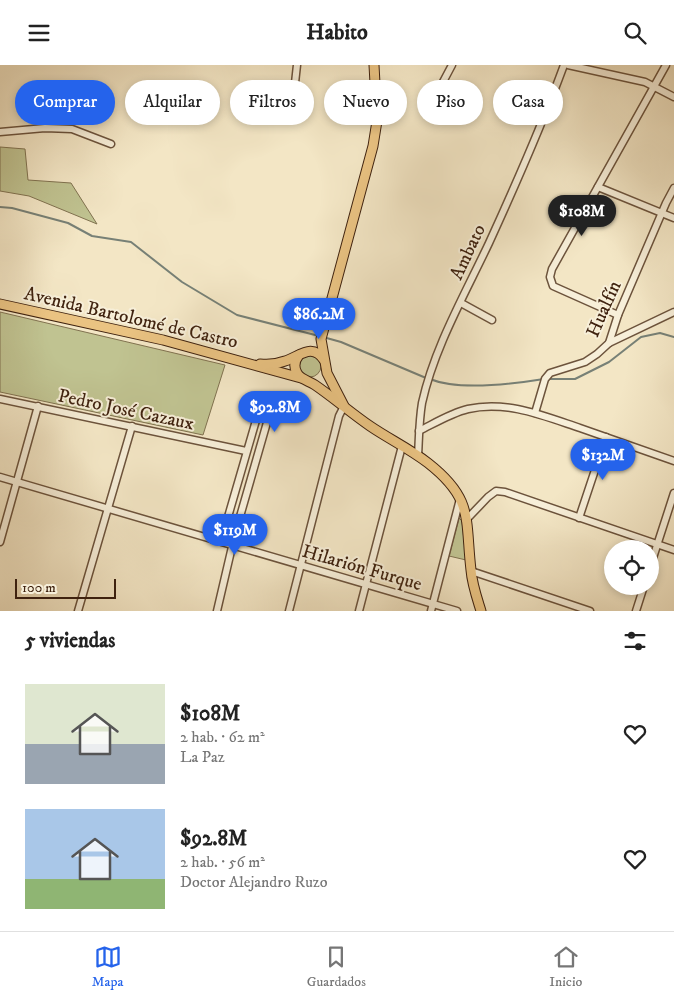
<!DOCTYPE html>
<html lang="es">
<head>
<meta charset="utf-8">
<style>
	:root { --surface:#fff; --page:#f6f6f6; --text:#222; --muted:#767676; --line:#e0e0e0; --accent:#2563eb }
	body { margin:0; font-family:"IM FELL DW Pica",serif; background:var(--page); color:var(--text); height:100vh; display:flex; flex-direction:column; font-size:19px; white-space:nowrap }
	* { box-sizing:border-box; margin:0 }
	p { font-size:16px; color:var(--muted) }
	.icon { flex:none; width:28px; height:28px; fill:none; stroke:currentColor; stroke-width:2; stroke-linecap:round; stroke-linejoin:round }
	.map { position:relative; height:546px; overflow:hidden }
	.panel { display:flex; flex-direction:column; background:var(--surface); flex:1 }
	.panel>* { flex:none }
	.top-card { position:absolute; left:15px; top:15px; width:645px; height:45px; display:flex; gap:10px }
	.tools { position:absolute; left:604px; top:475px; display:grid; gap:10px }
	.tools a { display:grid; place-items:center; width:55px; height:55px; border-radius:50%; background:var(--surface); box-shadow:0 2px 8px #0003; font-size:25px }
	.scale { position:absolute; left:15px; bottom:12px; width:101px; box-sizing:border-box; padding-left:5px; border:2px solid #3f220f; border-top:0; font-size:14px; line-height:18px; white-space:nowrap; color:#3f220f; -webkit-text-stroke:4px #f7efd9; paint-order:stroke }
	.price { position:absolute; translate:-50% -42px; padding:0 11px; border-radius:18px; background:var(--accent); color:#fff; font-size:16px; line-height:32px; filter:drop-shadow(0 1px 2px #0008) }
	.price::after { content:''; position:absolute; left:50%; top:30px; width:15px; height:11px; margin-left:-8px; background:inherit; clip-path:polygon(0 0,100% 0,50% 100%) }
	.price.on { background:#222; color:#fff }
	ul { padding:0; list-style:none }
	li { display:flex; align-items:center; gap:15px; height:125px; padding:0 25px }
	li span { display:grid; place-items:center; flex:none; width:140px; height:100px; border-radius:0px; color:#555 }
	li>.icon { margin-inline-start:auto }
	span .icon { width:60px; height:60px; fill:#fffc; stroke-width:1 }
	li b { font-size:21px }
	h2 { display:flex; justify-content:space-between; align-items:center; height:60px; padding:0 25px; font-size:21px }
	.pill { padding:0 18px; border-radius:22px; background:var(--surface); box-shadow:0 2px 8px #0003; font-size:18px; line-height:45px }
	.pill.on { background:var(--accent); color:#fff }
	header { display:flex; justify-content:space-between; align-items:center; height:65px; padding:0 25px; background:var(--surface); font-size:22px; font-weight:800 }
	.menu { display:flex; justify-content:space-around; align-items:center; height:70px; border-top:1px solid var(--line); background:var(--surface); font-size:14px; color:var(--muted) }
	.menu a { display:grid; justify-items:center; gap:2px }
	.menu .on { color:var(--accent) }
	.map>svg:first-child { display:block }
	.green { fill:#c0c391; stroke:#807250 }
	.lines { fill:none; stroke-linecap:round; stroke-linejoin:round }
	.stream { stroke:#778076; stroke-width:2 }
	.minor-casing { stroke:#6c533c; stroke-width:9 }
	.major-casing { stroke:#3f220f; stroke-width:11 }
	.minor { stroke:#f7efd9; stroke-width:6 }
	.major { stroke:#eac382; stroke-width:9 }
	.labels { text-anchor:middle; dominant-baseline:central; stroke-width:4; stroke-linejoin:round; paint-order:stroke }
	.street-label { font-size:19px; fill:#3f220f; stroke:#f7efd9 }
</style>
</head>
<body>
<header><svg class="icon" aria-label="menu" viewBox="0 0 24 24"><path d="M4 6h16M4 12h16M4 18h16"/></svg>Habito<svg class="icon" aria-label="search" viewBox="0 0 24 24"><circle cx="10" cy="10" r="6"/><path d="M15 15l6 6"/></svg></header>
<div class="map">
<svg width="674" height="546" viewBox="0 0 674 546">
	<rect width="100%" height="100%" fill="#f3e6c5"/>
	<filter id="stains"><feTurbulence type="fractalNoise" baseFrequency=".004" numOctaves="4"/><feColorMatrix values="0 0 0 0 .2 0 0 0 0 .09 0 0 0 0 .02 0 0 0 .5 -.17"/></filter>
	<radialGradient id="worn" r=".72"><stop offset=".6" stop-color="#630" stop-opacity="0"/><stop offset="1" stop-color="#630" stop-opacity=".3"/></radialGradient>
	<g class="green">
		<polygon points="0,82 25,84 28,115 71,118 97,159 29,131 0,126"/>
		<polygon points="0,247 225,300 203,370 0,327"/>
		<circle cx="310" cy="301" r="11"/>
		<polygon points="459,453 462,456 466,495 449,491"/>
	</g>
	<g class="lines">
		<g class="stream">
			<polyline points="0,142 12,143 68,158 92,171 131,177 182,217 237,250 319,271"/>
			<polyline points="323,272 341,277 426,313"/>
			<path d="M430 314C459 326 513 319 544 314"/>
			<polyline points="549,314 575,314 609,297 641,272 660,268 674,272"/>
		</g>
		<g class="minor-casing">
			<g id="minor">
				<polyline points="568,0 645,17 674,32"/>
				<polyline points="295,18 297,0"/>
				<polyline points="435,32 452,0"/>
				<polyline points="0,67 45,63 72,64 111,79"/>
				<polyline points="598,122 674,153"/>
				<polyline points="461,238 492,255"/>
				<polyline points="618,250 553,221 550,212 552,204 666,0"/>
				<polyline points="609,278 674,247"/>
				<polyline points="0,334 246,386"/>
				<polyline points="535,348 545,314 550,308 585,297 597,289 609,278 618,250 666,138 674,123"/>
				<path d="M419 366C435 358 451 348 468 344 506 335 544 351 580 363 611 374 643 385 674 396"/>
				<path d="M418 391C419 374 419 356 422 338 434 283 465 229 489 178 516 119 542 60 564 0"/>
				<polyline points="0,412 457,546"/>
				<polyline points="579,453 606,372"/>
				<polyline points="467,454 488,432 496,426 505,427 674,485"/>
				<polyline points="0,477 38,341"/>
				<polyline points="650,502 674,428"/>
				<polyline points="471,506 590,546"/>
				<polyline points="78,546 132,361"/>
				<polyline points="217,546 235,469 268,354 266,351 261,350 257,352 221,476"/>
				<polyline points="289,546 339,351 344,341"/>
				<polyline points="359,546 402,381"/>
				<polyline points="431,546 460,434"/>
				<polyline points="636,546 644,521"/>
			</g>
		</g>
		<g class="major-casing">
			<g id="major">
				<polyline points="0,239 163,275 301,313"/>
				<path d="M299 290C295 295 293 301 297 308 300 314 309 316 315 320 334 333 351 348 370 361 389 374 410 384 428 398 474 434 465 454 471 505 472 519 477 533 481 546"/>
				<path d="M260 299C269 300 277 299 285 296 299 292 312 277 324 295"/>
				<polyline points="344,341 327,308 321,274 373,81 377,56 374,0"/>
			</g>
		</g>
		<use href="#minor" class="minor"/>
		<use href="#major" class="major"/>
	</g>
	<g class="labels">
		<g class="street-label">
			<text transform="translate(468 187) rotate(-65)">Ambato</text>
			<text transform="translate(604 244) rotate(-66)">Hualfín</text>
			<text transform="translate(131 253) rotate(13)">Avenida Bartolomé de Castro</text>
			<text transform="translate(126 345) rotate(12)">Pedro José Cazaux</text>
			<text transform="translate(362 503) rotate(16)">Hilarión Furque</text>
		</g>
	</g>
	<rect width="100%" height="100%" filter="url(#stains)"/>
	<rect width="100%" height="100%" fill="url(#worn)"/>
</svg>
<div class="tools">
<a><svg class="icon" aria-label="locate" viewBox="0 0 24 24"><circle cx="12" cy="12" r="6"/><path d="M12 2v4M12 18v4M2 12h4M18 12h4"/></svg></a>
</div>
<div class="scale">100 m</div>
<b class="price on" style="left:582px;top:172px">$108M</b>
<b class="price" style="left:319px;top:275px">$86.2M</b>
<b class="price" style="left:275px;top:368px">$92.8M</b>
<b class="price" style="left:603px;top:416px">$132M</b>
<b class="price" style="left:235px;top:491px">$119M</b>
<div class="top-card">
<a class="pill on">Comprar</a>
<a class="pill">Alquilar</a>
<a class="pill">Filtros</a>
<a class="pill">Nuevo</a>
<a class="pill">Piso</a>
<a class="pill">Casa</a>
</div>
</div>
<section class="panel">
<h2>5 viviendas<svg class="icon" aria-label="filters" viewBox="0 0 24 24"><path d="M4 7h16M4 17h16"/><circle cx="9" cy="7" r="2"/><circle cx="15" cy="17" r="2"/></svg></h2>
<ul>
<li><span style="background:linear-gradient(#dfe7d0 60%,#9aa5b1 0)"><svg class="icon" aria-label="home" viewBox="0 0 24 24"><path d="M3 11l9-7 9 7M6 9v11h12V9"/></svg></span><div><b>$108M</b><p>2 hab. · 62 m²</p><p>La Paz</p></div><svg class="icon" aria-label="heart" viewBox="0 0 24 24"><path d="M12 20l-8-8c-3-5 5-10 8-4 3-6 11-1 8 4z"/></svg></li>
<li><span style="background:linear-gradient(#a9c7e8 70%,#8fb573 0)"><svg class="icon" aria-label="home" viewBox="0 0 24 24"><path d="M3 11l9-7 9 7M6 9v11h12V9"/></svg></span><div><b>$92.8M</b><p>2 hab. · 56 m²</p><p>Doctor Alejandro Ruzo</p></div><svg class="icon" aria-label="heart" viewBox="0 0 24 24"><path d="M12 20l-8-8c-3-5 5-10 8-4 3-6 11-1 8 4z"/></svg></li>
</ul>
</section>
<nav class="menu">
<a class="on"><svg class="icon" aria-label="map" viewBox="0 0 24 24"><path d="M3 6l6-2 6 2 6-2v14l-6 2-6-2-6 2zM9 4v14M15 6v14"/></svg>Mapa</a>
<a><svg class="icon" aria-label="saved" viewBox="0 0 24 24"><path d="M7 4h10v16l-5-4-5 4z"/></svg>Guardados</a>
<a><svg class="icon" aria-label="home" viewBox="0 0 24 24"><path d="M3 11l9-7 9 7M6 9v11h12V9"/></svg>Inicio</a>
</nav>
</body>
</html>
